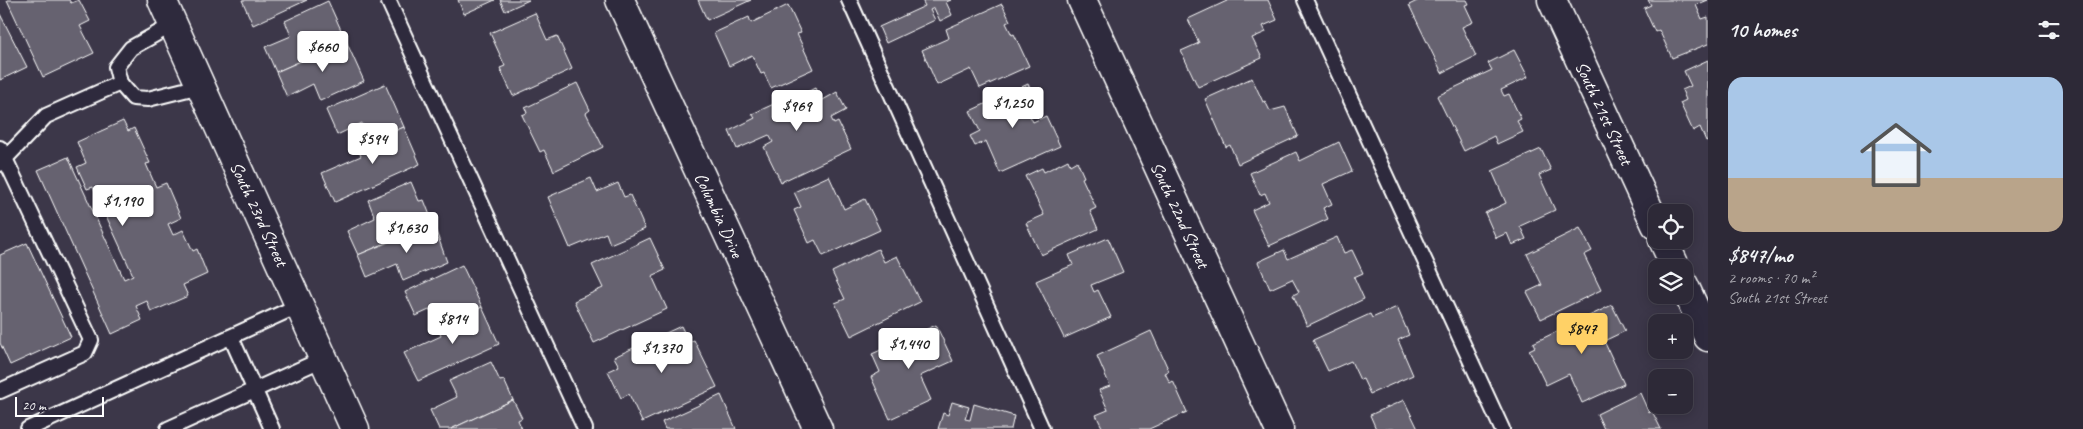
<!DOCTYPE html>
<html lang="en">
<head>
<meta charset="utf-8">
<style>
	:root { --surface:#2d2937; --page:#393542; --text:#f1f3f6; --muted:#a7a6ad; --line:#484552; --accent:#ffd166 }
	body { margin:0; font-family:Caveat,sans-serif; background:var(--page); color:var(--text); height:100vh; display:flex; flex-direction:column; font-size:19px; white-space:nowrap }
	* { box-sizing:border-box; margin:0 }
	p { font-size:16px; color:var(--muted) }
	.icon { flex:none; width:28px; height:28px; fill:none; stroke:currentColor; stroke-width:2; stroke-linecap:round; stroke-linejoin:round }
	.map { position:relative; flex:1; overflow:hidden }
	.side { display:flex; flex-direction:column; background:var(--surface); width:375px }
	.side>* { flex:none }
	.fabs { position:absolute; left:1648px; top:204px; display:grid; gap:10px }
	.fabs a { display:grid; place-items:center; width:45px; height:45px; border-radius:10px; background:var(--surface); box-shadow:0 2px 12px #0003,0 0 0 1px var(--line); font-size:25px }
	.scale { position:absolute; left:15px; bottom:12px; width:89px; box-sizing:border-box; padding-left:5px; border:2px solid #fff; border-top:0; font-size:14px; line-height:18px; white-space:nowrap; color:#fff; -webkit-text-stroke:4px #2f2a3d; paint-order:stroke }
	.price { position:absolute; translate:-50% -42px; padding:0 11px; border-radius:5px; background:#fff; color:#222; font-size:16px; line-height:32px; filter:drop-shadow(0 1px 2px #0008) }
	.price::after { content:''; position:absolute; left:50%; top:30px; width:15px; height:11px; margin-left:-8px; background:inherit; clip-path:polygon(0 0,100% 0,50% 100%) }
	.price.on { background:var(--accent); color:#111 }
	ul { padding:0; list-style:none }
	li { display:grid; align-content:center; gap:10px; height:265px; padding:0 20px }
	li span { display:grid; place-items:center; height:155px; border-radius:15px; color:#555 }
	li>.icon { margin-inline-start:auto }
	span .icon { width:90px; height:90px; fill:#fffc; stroke-width:1 }
	li b { font-size:21px }
	h2 { display:flex; justify-content:space-between; align-items:center; height:60px; padding:0 20px; font-size:21px }
	main { display:flex; flex:1; min-height:0 }
	.map>svg:first-child { display:block }
	.building { fill:#666270; stroke:#fff }
	.lines { fill:none; stroke-linecap:round; stroke-linejoin:round }
	.service-casing { stroke:#fff; stroke-width:18 }
	.minor-casing { stroke:#fff; stroke-width:31 }
	.tertiary-casing { stroke:#fff; stroke-width:31 }
	.service { stroke:#2f2a3d; stroke-width:14 }
	.minor { stroke:#2f2a3d; stroke-width:28 }
	.tertiary { stroke:#2f2a3d; stroke-width:28 }
	.labels { text-anchor:middle; dominant-baseline:central; stroke-width:4; stroke-linejoin:round; paint-order:stroke }
	.street-label { font-size:18px; fill:#fff; stroke:#2f2a3d }
</style>
</head>
<body>
<main>
<div class="map">
<svg width="1708" height="429" viewBox="0 0 1708 429">
	<rect width="100%" height="100%" fill="#3c3749"/>
	<filter id="ink" filterUnits="userSpaceOnUse"><feTurbulence type="fractalNoise" baseFrequency=".02" numOctaves="2"/><feDisplacementMap in="SourceGraphic" scale="10" xChannelSelector="R" yChannelSelector="G"/><feConvolveMatrix kernelMatrix="1 2 1 2 8 2 1 2 1" color-interpolation-filters="sRGB"/></filter>
	<g filter="url(#ink)">
		<g class="building">
			<polygon points="7,0 69,0 71,3 79,0 90,21 80,26 94,53 43,77"/>
			<polygon points="242,0 307,0 253,25"/>
			<polygon points="458,0 495,0 464,14"/>
			<polygon points="500,0 529,0 505,11"/>
			<polygon points="698,0 751,0 707,20"/>
			<polygon points="922,0 951,0 946,2 952,15 940,21 934,8 930,10 935,20 886,43 879,27 925,6"/>
			<polygon points="1229,0 1268,0 1277,20 1263,26 1266,32 1252,38 1262,58 1198,87 1181,51 1199,43 1188,19"/>
			<polygon points="1419,0 1467,0 1469,4 1465,5 1473,22 1462,27 1476,56 1442,73 1409,5"/>
			<polygon points="1648,0 1708,0 1696,5 1702,19 1708,17 1708,44 1672,58 1659,30 1655,32 1644,8 1651,5"/>
			<polygon points="328,1 346,41 276,72 265,47 291,36 285,21"/>
			<polygon points="1002,4 1010,21 1006,23 1012,35 1014,34 1029,66 980,88 971,69 937,85 922,50 949,38 946,29"/>
			<polygon points="788,5 801,33 797,34 813,69 771,88 764,73 761,74 752,55 729,66 714,33 749,17 751,23"/>
			<polygon points="535,13 547,40 557,36 572,69 513,96 500,68 505,66 490,33"/>
			<polygon points="0,14 27,67 0,80"/>
			<polygon points="346,41 364,81 320,101 313,84 287,97 276,72"/>
			<polygon points="1514,50 1528,77 1501,90 1504,96 1509,94 1521,119 1517,121 1523,132 1497,144 1494,136 1464,151 1437,96 1492,70 1488,63"/>
			<polygon points="1708,60 1708,140 1706,141 1700,127 1693,131 1680,103 1686,100 1682,90 1691,86 1684,71"/>
			<polygon points="1252,78 1263,102 1265,101 1270,111 1285,107 1298,136 1238,164 1230,145 1226,147 1205,99"/>
			<polygon points="577,83 590,110 586,113 603,147 554,171 544,150 540,152 522,115 527,113 525,108"/>
			<polygon points="385,84 404,127 370,142 362,123 337,135 326,110"/>
			<polygon points="1028,84 1038,105 1027,110 1033,122 1046,116 1060,146 1000,173 986,141 975,146 970,136 980,131 970,111"/>
			<polygon points="815,88 821,101 837,92 846,110 831,118 834,124 838,122 851,149 781,182 764,147 773,142 769,135 737,149 729,131 755,118 752,114 800,92 801,95"/>
			<polygon points="123,121 128,131 134,128 150,163 146,164 156,187 166,183 181,218 168,224 173,235 183,230 193,251 197,249 207,274 183,285 188,296 151,312 147,301 136,306 142,320 112,334 38,170 68,157 124,279 133,275 93,187 87,189 77,167 86,163 77,142"/>
			<polygon points="404,127 420,164 335,202 322,173 361,156 357,147"/>
			<polygon points="1339,142 1352,171 1323,184 1332,204 1323,208 1328,219 1269,246 1252,210 1269,202 1265,193 1260,195 1250,173 1296,152 1300,161"/>
			<polygon points="1541,149 1551,170 1539,175 1555,210 1520,226 1526,239 1512,245 1507,233 1496,238 1485,213 1506,203 1492,171"/>
			<polygon points="1068,160 1070,165 1077,161 1084,177 1082,178 1096,208 1090,211 1098,229 1041,255 1026,223 1044,215 1025,176 1042,168 1044,172"/>
			<polygon points="829,176 844,209 865,199 880,230 823,256 815,240 809,243 794,210 801,207 794,192"/>
			<polygon points="591,178 597,192 618,183 624,197 630,195 645,229 610,244 606,233 570,248 548,197"/>
			<polygon points="411,182 419,201 424,200 433,223 358,255 347,231 375,218 368,200"/>
			<polygon points="433,223 447,262 403,281 397,264 367,277 358,255"/>
			<polygon points="1580,228 1592,251 1584,255 1601,290 1541,319 1527,292 1542,285 1527,254"/>
			<polygon points="1337,237 1344,253 1352,250 1363,273 1354,277 1364,299 1307,326 1293,295 1299,292 1292,279 1270,289 1258,262 1284,250 1288,259"/>
			<polygon points="650,238 665,270 652,276 667,309 594,343 574,301 603,288 592,265"/>
			<polygon points="1108,238 1123,272 1091,285 1094,292 1098,290 1111,317 1064,338 1036,281 1073,265 1069,255"/>
			<polygon points="27,243 71,337 10,365 0,343 0,255"/>
			<polygon points="878,249 884,262 897,256 920,302 851,336 835,303 845,299 832,272"/>
			<polygon points="462,265 482,307 448,323 440,305 416,316 405,292"/>
			<polygon points="1612,305 1625,331 1604,341 1624,384 1582,403 1569,374 1546,385 1529,350 1535,347 1533,343"/>
			<polygon points="482,307 499,344 418,381 404,353 441,336 438,328"/>
			<polygon points="1397,307 1409,335 1398,340 1413,375 1370,394 1363,379 1360,380 1351,361 1328,371 1313,340 1370,314 1372,318"/>
			<polygon points="936,325 953,361 920,376 931,400 890,419 871,377 880,372 872,354"/>
			<polygon points="681,326 689,342 694,340 717,387 642,422 629,394 621,398 608,371 619,366 614,357"/>
			<polygon points="1151,331 1169,371 1165,373 1170,383 1173,381 1187,412 1149,429 1103,429 1096,415 1108,410 1099,390 1110,386 1097,356"/>
			<polygon points="491,362 500,381 504,380 513,400 451,429 439,429 430,410 457,397 449,381"/>
			<polygon points="1640,393 1649,413 1652,411 1661,429 1604,429 1597,414"/>
			<polygon points="721,395 736,429 665,429 662,422"/>
			<polygon points="513,400 522,418 518,420 522,429 451,429"/>
			<polygon points="1404,400 1418,429 1376,429 1370,415"/>
			<polygon points="952,402 969,407 965,419 970,420 974,404 1014,416 1011,429 938,429 943,413 948,415"/>
		</g>
		<g class="lines">
			<g class="service-casing">
				<g id="service">
					<polyline points="388,0 585,429"/>
					<polyline points="849,0 1042,429"/>
					<polyline points="1305,0 1502,429"/>
					<polyline points="174,24 131,48 116,67 120,83 133,98 148,99 200,86"/>
					<polyline points="0,148 91,340 85,353 0,391"/>
					<polyline points="0,164 46,116 120,83"/>
					<polyline points="231,337 272,429"/>
					<polyline points="28,429 300,305"/>
					<polyline points="168,429 323,359"/>
				</g>
			</g>
			<g class="minor-casing">
				<g id="minor">
					<polyline points="620,0 818,429"/>
					<polyline points="1082,0 1279,429"/>
					<polyline points="1552,0 1656,225"/>
					<polyline points="1663,240 1676,268"/>
					<polyline points="1684,285 1708,337"/>
				</g>
			</g>
			<g class="tertiary-casing">
				<polyline id="tertiary" points="162,0 355,429"/>
			</g>
			<use href="#service" class="service"/>
			<use href="#minor" class="minor"/>
			<use href="#tertiary" class="tertiary"/>
		</g>
	</g>
	<g class="labels">
		<g class="street-label">
			<text transform="translate(1604 113) rotate(65)">South 21st Street</text>
			<text transform="translate(259 214) rotate(65)">South 23rd Street</text>
			<text transform="translate(719 215) rotate(65)">Columbia Drive</text>
			<text transform="translate(1180 215) rotate(65)">South 22nd Street</text>
		</g>
	</g>
</svg>
<div class="fabs">
<a><svg class="icon" aria-label="locate" viewBox="0 0 24 24"><circle cx="12" cy="12" r="6"/><path d="M12 2v4M12 18v4M2 12h4M18 12h4"/></svg></a>
<a><svg class="icon" aria-label="layers" viewBox="0 0 24 24"><path d="M12 4l9 5-9 5-9-5zM3 14l9 5 9-5"/></svg></a>
<a>+</a>
<a>−</a>
</div>
<div class="scale">20 m</div>
<b class="price" style="left:323px;top:73px">$660</b>
<b class="price" style="left:1013px;top:129px">$1,250</b>
<b class="price" style="left:797px;top:132px">$969</b>
<b class="price" style="left:373px;top:165px">$594</b>
<b class="price" style="left:123px;top:227px">$1,190</b>
<b class="price" style="left:407px;top:254px">$1,630</b>
<b class="price" style="left:453px;top:345px">$814</b>
<b class="price on" style="left:1582px;top:355px">$847</b>
<b class="price" style="left:909px;top:370px">$1,440</b>
<b class="price" style="left:662px;top:374px">$1,370</b>
</div>
<section class="side">
<h2>10 homes<svg class="icon" aria-label="filters" viewBox="0 0 24 24"><path d="M4 7h16M4 17h16"/><circle cx="9" cy="7" r="2"/><circle cx="15" cy="17" r="2"/></svg></h2>
<ul>
<li><span style="background:linear-gradient(#a9c7e8 65%,#b9a48a 0)"><svg class="icon" aria-label="home" viewBox="0 0 24 24"><path d="M3 11l9-7 9 7M6 9v11h12V9"/></svg></span><div><b>$847/mo</b><p>2 rooms · 70 m²</p><p>South 21st Street</p></div></li>
</ul>
</section>
</main>
</body>
</html>
